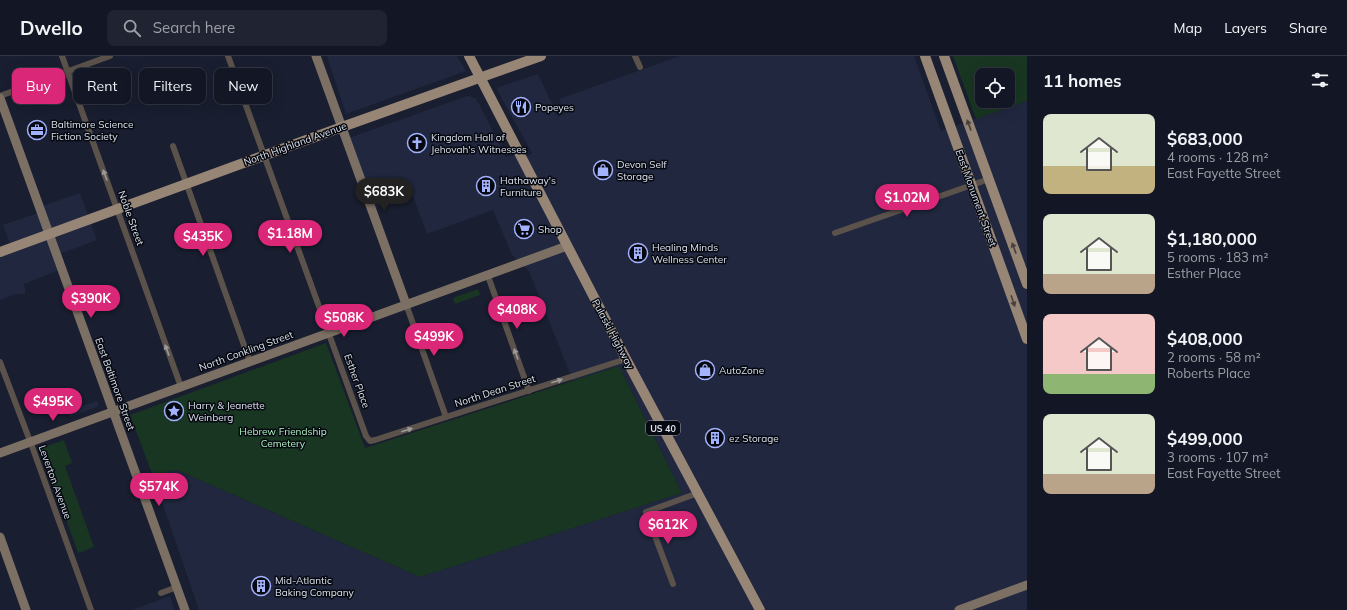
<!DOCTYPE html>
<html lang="en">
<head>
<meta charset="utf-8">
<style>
	:root { --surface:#131624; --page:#202331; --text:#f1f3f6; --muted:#9d9fa6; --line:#323541; --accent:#db2777 }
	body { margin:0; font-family:Mulish,sans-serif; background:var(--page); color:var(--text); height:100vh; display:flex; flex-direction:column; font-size:15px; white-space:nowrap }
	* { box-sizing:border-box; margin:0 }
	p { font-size:13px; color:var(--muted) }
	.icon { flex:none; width:22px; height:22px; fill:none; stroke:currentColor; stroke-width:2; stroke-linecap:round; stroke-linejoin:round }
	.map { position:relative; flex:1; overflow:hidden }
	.details { display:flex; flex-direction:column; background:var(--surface); width:320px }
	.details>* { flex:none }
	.hud { position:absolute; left:12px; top:12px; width:380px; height:36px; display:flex; gap:8px }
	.buttons { position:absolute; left:975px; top:12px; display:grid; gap:8px }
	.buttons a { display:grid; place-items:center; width:40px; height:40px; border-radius:8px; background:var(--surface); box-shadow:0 4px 16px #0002,0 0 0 1px var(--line); font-size:20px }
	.price { position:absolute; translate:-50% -34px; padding:0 9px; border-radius:14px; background:var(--accent); color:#fff; font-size:13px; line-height:26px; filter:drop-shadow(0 1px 2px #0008) }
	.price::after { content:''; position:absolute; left:50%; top:24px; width:12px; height:9px; margin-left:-6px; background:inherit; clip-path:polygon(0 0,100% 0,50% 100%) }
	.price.selected { background:#222; color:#fff }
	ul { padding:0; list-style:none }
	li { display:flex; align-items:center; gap:12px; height:100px; padding:0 16px }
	li span { display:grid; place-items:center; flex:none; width:112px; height:80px; border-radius:8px; color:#555 }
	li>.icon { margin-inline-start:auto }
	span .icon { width:48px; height:48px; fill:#fffc; stroke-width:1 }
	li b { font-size:17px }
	h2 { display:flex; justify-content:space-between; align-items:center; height:48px; padding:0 16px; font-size:17px }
	.tag { padding:0 14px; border-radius:8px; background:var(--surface); box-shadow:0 4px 16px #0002,0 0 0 1px var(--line); font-size:14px; line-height:36px }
	.tag.selected { background:var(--accent); color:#fff }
	header { display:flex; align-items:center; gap:24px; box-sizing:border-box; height:56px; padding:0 20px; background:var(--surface); border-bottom:1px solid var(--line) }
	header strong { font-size:19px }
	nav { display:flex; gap:22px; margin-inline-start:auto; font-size:14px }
	.search { width:280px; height:36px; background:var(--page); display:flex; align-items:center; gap:10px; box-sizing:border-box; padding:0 14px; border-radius:8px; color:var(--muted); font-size:15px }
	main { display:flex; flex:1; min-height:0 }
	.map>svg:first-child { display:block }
	.built { fill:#20273f }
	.green { fill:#183622; fill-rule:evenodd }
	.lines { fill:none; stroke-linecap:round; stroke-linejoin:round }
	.street { stroke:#5b524b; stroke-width:6 }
	.secondary { stroke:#7c6f63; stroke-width:9 }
	.primary { stroke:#978576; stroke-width:10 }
	.oneway { fill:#47413e }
	.oneway2 { fill:#9c9a9c }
	.labels { text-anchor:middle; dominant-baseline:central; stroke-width:3; stroke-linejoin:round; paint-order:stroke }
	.shield { fill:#060910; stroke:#9ca0ab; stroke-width:1 }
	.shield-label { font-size:9px; font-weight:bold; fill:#dce1ed }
	.poi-label { font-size:10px; fill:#dce1ed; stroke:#060910; text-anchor:start }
	.street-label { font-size:10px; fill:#dce1ed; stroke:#060910 }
	.park-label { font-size:10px; fill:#aff4c3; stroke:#060910 }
</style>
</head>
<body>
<header>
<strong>Dwello</strong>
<div class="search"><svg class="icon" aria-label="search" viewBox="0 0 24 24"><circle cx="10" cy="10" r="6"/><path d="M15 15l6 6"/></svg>Search here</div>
<nav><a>Map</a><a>Layers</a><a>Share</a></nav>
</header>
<main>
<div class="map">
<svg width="1027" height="554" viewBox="0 0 1027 554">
	<rect width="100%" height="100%" fill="#191e30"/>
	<g class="built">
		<polygon points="327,0 457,0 466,15 346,58"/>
		<polygon points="680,0 914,0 941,75 1027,45 1027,554 199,554 153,420 177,414 420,521 682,437 619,310 573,325 529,215 512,199 493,154 427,178 412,138 370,154 346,83 467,40 475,42 479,48 506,101 520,97 523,103 532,97 496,32 538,18 558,61 565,57 559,43"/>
		<polygon points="80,137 97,184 57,199 62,213 24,228 25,233 25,238 16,238 0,244 0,198 12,193 3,169 41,156 39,151"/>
		<polygon points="97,345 99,350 70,361 68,355"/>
		<polygon points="170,540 175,554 132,554"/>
	</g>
	<g class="green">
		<path d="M953 0H1027V45L976 63ZM982 19H1008V45H982Z"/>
		<polygon points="478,233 480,239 455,248 453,243 455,241"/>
		<polygon points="326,287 365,392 619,310 682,437 420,521 177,414 153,420 130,359"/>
		<polygon points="64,384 72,407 65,410 94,491 78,497 41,392"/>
	</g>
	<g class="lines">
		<g class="street">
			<polyline points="62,0 181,331"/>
			<polyline points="228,0 366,380 370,385 375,384 626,303"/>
			<polyline points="635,0 640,11"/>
			<polyline points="0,40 110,0"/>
			<polyline points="173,90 250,306"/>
			<polyline points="835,177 989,123"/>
			<polyline points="488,220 529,335"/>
			<polyline points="406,248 446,361"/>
			<polyline points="0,306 33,393 91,554"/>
			<polyline points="673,528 646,456 698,437"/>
			<polyline points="161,537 177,531"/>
		</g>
		<g class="secondary">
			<polyline points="316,0 406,248"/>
			<polyline points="0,42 185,554"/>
			<polyline points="0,397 567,190"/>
			<polyline points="0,481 26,554"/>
			<polyline points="959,554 1027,529"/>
		</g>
		<g class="primary">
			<polyline points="469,0 626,303 760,554"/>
			<polyline points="925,0 1027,283"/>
			<polyline points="944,0 1027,228"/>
			<polyline points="0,196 342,71 541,0"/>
		</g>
	</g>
	<defs><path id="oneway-solid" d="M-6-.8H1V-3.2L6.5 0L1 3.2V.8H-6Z"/></defs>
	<g class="oneway">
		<use href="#oneway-solid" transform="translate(969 69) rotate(-110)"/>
		<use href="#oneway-solid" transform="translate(1014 192) rotate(-110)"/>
		<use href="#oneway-solid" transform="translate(1013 245) rotate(71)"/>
	</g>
	<g class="oneway2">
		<use href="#oneway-solid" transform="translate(105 119) rotate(-110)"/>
		<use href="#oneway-solid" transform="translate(167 294) rotate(-110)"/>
		<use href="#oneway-solid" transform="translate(516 298) rotate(-110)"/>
		<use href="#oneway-solid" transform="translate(557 325) rotate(-18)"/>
		<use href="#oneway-solid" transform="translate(407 374) rotate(-18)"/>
	</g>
	<defs>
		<g id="restaurant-ring" transform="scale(1)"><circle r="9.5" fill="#060910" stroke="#a3b2fd" stroke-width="1.5"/><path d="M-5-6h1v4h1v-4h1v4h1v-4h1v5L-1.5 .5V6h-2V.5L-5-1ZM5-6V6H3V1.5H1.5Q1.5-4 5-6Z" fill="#a3b2fd"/></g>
		<g id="office-ring" transform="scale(1)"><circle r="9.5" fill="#060910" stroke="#a3b2fd" stroke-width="1.5"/><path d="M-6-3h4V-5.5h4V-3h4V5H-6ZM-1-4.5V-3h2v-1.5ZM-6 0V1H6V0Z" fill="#a3b2fd"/></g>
		<g id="church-ring" transform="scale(1)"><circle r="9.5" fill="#060910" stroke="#a3b2fd" stroke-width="1.5"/><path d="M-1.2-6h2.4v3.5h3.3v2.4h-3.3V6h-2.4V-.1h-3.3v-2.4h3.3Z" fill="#a3b2fd"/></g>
		<g id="shop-ring" transform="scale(1)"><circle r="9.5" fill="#060910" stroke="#a3b2fd" stroke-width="1.5"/><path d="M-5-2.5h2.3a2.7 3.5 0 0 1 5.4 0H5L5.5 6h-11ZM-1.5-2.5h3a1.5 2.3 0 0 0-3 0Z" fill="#a3b2fd"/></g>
		<g id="building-ring" transform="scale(1)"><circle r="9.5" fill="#060910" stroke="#a3b2fd" stroke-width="1.5"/><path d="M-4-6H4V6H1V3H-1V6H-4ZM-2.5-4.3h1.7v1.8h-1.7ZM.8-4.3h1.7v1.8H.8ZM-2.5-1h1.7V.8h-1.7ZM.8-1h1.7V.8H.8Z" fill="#a3b2fd"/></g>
		<g id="supermarket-ring" transform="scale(1)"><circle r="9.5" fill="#060910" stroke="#a3b2fd" stroke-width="1.5"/><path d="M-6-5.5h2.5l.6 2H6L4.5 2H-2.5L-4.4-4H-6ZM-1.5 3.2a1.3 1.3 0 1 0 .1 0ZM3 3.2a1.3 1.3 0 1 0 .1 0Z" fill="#a3b2fd"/></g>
		<g id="sight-ring" transform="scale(1)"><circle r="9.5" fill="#060910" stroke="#a3b2fd" stroke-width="1.5"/><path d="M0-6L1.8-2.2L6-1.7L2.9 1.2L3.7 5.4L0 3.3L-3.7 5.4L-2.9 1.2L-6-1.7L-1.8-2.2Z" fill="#a3b2fd"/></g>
	</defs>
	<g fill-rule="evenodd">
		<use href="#restaurant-ring" x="521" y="51"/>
		<use href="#office-ring" x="37" y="74"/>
		<use href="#church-ring" x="417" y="87"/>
		<use href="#shop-ring" x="603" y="114"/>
		<use href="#building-ring" x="486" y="130"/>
		<use href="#supermarket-ring" x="524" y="173"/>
		<use href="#building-ring" x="638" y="197"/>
		<use href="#shop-ring" x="705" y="314"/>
		<use href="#sight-ring" x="174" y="355"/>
		<use href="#building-ring" x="715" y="382"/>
		<use href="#building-ring" x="261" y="530"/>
	</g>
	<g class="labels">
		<rect class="shield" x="646" y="365" width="34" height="14" rx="3"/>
		<g class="shield-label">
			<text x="663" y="372">US 40</text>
		</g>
		<g class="poi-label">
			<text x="535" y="51">Popeyes</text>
			<text x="51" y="68">Baltimore Science<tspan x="51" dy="12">Fiction Society</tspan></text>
			<text x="431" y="81">Kingdom Hall of<tspan x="431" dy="12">Jehovah's Witnesses</tspan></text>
			<text x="617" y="108">Devon Self<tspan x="617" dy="12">Storage</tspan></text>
			<text x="500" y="124">Hathaway's<tspan x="500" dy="12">Furniture</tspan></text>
			<text x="538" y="173">Shop</text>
			<text x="652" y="191">Healing Minds<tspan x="652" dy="12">Wellness Center</tspan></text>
			<text x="719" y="314">AutoZone</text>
			<text x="188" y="349">Harry &amp; Jeanette<tspan x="188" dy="12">Weinberg</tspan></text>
			<text x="729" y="382">ez Storage</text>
			<text x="275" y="524">Mid-Atlantic<tspan x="275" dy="12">Baking Company</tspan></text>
		</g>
		<g class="street-label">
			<text transform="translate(295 88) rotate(-20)">North Highland Avenue</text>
			<text transform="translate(976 142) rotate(70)">East Monument Street</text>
			<text transform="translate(131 162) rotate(70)">Noble Street</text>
			<text transform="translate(613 278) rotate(62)">Pulaski Highway</text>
			<text transform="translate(246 295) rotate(-20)">North Conkling Street</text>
			<text transform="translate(357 325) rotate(70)">Esther Place</text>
			<text transform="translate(115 328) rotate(70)">East Baltimore Street</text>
			<text transform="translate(495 335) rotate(-18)">North Dean Street</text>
			<text transform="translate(55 426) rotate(70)">Leverton Avenue</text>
		</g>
		<g class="park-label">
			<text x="283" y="375">Hebrew Friendship<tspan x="283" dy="12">Cemetery</tspan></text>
		</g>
	</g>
</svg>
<div class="buttons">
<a><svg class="icon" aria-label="locate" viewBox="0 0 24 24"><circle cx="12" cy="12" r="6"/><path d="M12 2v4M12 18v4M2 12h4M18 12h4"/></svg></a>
</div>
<b class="price selected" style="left:384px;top:156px">$683K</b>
<b class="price" style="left:907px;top:162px">$1.02M</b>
<b class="price" style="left:290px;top:198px">$1.18M</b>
<b class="price" style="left:203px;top:201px">$435K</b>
<b class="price" style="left:91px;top:263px">$390K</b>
<b class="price" style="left:517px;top:274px">$408K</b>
<b class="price" style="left:344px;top:282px">$508K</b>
<b class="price" style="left:434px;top:301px">$499K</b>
<b class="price" style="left:53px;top:366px">$495K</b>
<b class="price" style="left:159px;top:451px">$574K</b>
<b class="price" style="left:668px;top:489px">$612K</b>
<div class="hud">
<a class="tag selected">Buy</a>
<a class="tag">Rent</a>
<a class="tag">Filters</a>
<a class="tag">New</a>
</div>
</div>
<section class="details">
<h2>11 homes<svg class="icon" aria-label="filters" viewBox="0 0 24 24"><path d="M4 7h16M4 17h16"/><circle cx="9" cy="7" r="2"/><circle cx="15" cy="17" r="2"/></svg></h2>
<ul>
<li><span style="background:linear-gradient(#dfe7d0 65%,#c2b280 0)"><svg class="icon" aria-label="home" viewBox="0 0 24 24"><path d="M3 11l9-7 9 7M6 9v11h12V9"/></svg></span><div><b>$683,000</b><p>4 rooms · 128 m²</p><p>East Fayette Street</p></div></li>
<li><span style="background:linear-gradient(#dfe7d0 75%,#b9a48a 0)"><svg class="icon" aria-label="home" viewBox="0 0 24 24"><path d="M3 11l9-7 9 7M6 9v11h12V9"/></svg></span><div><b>$1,180,000</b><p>5 rooms · 183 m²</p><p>Esther Place</p></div></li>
<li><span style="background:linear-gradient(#f6c9c9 75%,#8fb573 0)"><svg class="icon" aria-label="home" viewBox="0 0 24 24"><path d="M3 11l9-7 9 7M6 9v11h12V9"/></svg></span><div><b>$408,000</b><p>2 rooms · 58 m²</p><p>Roberts Place</p></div></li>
<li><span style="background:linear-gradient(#dfe7d0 75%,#b9a48a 0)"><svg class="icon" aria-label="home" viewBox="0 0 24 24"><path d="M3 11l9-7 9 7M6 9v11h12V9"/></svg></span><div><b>$499,000</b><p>3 rooms · 107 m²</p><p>East Fayette Street</p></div></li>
</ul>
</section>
</main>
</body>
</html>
